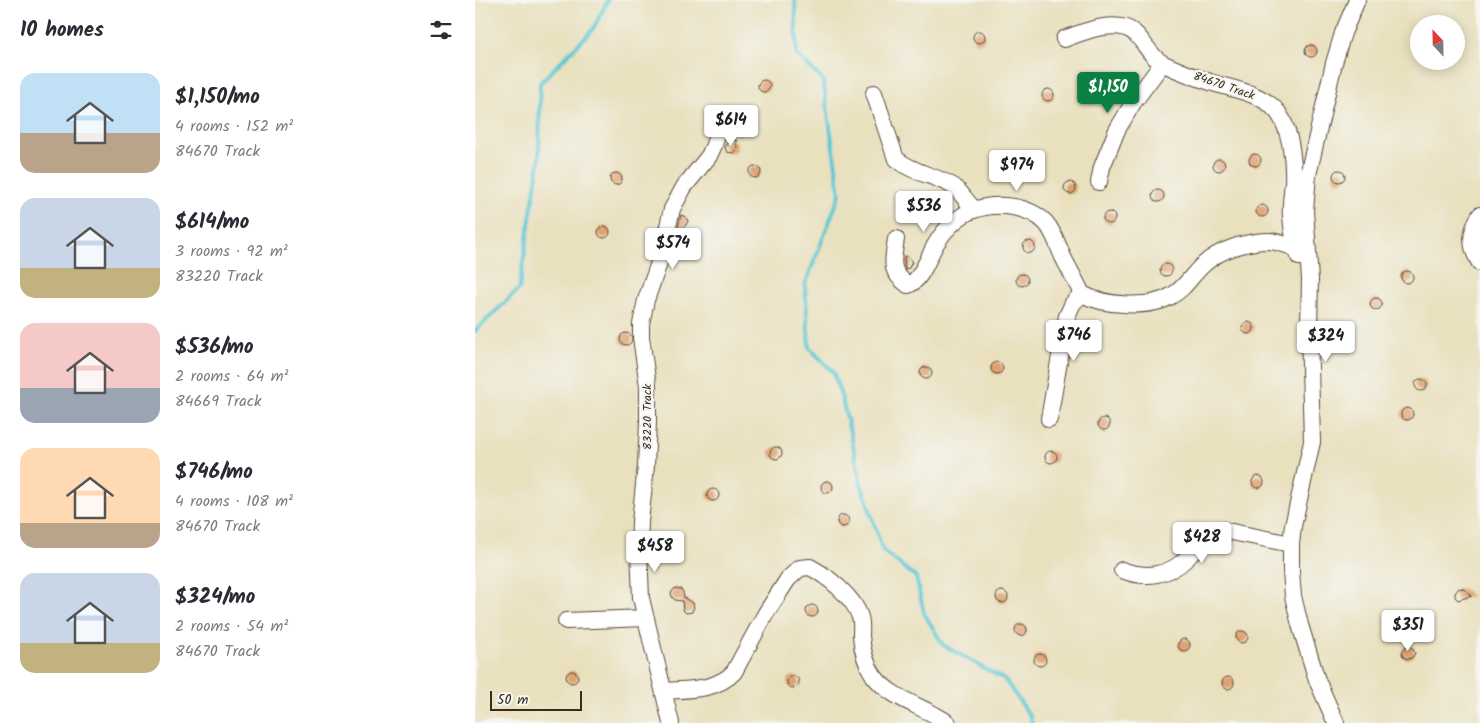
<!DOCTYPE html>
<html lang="en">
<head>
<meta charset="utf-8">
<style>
	:root { --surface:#fff; --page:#f2f2f3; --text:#2b2b33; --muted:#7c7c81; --accent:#0b8043 }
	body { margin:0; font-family:Kalam,sans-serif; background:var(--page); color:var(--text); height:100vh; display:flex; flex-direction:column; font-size:19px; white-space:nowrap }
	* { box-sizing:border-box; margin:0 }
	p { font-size:16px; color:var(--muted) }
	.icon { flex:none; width:28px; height:28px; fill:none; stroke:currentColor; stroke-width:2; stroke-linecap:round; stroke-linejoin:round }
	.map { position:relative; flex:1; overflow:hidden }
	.sheet { display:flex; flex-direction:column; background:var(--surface); width:475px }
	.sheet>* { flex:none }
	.needle { width:32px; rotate:338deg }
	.fabs { position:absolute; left:935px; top:15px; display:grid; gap:10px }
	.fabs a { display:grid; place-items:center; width:55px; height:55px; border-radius:50%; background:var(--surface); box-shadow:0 2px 12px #0003; font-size:25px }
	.scale { position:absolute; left:15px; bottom:12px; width:92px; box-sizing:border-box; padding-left:5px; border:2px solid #3b2a1e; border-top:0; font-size:14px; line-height:18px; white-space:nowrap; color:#3b2a1e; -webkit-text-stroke:4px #f6f6f2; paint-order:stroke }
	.price { position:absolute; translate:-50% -42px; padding:0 11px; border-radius:5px; background:#fff; color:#222; font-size:16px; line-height:32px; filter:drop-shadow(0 1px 2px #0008) }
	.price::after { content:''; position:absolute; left:50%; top:30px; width:15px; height:11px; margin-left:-8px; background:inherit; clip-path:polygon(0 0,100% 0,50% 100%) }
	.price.on { background:var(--accent); color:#fff }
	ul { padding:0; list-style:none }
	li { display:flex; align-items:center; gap:15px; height:125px; padding:0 20px }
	li span { display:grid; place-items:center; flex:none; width:140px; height:100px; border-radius:15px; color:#555 }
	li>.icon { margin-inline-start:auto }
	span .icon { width:60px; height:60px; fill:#fffc; stroke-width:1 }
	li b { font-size:21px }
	h2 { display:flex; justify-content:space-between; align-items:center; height:60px; padding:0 20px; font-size:21px }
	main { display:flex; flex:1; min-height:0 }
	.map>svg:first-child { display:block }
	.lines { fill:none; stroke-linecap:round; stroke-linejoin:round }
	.stream { stroke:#5bc7d3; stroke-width:4 }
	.building { fill:#dfa271 }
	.minor-casing { stroke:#554536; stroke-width:18 }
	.minor { stroke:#fff; stroke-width:16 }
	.labels { text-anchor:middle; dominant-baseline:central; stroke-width:5; stroke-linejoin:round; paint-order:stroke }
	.street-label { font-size:12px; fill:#3b2a1e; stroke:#f6f6f2 }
</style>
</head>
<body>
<main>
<section class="sheet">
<h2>10 homes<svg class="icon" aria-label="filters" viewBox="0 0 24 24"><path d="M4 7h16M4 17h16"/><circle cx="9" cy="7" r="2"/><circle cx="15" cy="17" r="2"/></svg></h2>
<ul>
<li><span style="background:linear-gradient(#bfe0f5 60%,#b9a48a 0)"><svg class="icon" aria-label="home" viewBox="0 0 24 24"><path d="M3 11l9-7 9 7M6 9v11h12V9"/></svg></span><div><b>$1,150/mo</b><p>4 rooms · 152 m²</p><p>84670 Track</p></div></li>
<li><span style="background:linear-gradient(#c9d6e8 70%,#c2b280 0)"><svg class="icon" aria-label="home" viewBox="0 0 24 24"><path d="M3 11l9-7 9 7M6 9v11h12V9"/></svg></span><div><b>$614/mo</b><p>3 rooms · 92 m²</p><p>83220 Track</p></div></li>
<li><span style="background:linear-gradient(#f6c9c9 65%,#9aa5b1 0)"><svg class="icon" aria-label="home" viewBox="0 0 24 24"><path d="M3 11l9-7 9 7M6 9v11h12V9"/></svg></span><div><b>$536/mo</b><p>2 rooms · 64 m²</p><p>84669 Track</p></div></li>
<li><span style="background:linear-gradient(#ffd9b3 75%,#b9a48a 0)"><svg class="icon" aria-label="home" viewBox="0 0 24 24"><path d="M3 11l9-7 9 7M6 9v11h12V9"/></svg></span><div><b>$746/mo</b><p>4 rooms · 108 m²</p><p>84670 Track</p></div></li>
<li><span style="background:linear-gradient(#c9d6e8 70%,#c2b280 0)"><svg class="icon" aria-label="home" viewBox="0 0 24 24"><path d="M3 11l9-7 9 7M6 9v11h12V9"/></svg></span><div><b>$324/mo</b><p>2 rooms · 54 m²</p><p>84670 Track</p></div></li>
</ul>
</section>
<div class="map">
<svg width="1005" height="723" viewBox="0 0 1005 723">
	<rect width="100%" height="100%" fill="#f6f6f2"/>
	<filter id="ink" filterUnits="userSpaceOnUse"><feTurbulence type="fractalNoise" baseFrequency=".02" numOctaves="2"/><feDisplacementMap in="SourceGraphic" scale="10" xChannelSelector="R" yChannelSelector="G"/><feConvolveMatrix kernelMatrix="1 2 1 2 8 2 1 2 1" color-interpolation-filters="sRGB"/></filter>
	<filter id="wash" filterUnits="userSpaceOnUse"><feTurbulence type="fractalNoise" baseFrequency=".0096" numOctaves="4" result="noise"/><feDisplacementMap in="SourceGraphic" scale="20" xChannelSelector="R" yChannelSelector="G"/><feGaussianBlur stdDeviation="1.12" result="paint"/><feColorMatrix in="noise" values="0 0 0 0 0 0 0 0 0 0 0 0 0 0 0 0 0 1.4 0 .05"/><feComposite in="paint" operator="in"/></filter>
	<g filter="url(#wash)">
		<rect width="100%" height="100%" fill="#e9e0be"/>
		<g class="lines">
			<g class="stream">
				<polyline points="320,0 322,55 348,80 365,194 330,285 334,347 358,372 367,399 377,440 385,480 408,551 441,577 449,613 468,645 530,680 555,716 557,723"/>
				<polyline points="0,331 44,289 64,162 65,83 118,29 133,0"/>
			</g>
		</g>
		<g id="blocks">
			<g class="building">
				<circle cx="504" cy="37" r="6"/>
				<circle cx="836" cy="51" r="6"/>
				<circle cx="289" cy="86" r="6"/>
				<circle cx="573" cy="95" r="6"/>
				<circle cx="616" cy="97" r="6"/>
				<polygon points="265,122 271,124 272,130 269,133 262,136 260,127"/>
				<polygon points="261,140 262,147 261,151 258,153 252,152 250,148 251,144"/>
				<circle cx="780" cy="160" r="6"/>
				<circle cx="744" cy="165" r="6"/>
				<circle cx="548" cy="172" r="6"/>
				<circle cx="280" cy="172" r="6"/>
				<circle cx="864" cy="176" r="6"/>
				<circle cx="141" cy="179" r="6"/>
				<circle cx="595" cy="188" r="6"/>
				<circle cx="683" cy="196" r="6"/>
				<circle cx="787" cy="211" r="6"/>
				<circle cx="445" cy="214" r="6"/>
				<circle cx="634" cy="218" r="6"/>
				<polygon points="206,215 211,217 213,221 211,225 204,231 207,236 206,244 211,249 212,253 211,257 206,259 201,256 200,252 202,247 199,245"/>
				<circle cx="129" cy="232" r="6"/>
				<circle cx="554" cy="247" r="6"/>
				<polygon points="432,256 437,262 434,268 430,269 429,257"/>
				<circle cx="691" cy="270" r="6"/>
				<circle cx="932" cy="277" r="6"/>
				<circle cx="547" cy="280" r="6"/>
				<circle cx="901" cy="304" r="6"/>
				<circle cx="773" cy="328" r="6"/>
				<circle cx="151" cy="339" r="6"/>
				<circle cx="522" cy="368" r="6"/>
				<circle cx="451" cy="373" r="6"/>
				<circle cx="946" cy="385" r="6"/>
				<circle cx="932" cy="414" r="6"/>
				<circle cx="629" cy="424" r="6"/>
				<circle cx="301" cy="453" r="6"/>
				<circle cx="576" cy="457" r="6"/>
				<circle cx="783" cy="482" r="6"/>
				<circle cx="352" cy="487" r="6"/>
				<circle cx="238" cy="495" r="6"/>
				<circle cx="368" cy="521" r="6"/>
				<polygon points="200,588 206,589 208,592 209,598 218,603 219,607 217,612 211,613 208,610 207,601 200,600 197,597 196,593"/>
				<polygon points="984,588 989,589 997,596 983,600 980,597 980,593"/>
				<circle cx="527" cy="597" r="6"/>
				<circle cx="337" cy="611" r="6"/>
				<polygon points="929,623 935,624 938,627 938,631 932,637 925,630 926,626"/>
				<circle cx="546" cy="630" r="6"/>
				<circle cx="767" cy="637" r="6"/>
				<circle cx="709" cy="645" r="6"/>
				<polygon points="933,644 938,649 940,653 937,658 933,659 929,658 927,654 928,650"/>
				<circle cx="565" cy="660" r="6"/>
				<circle cx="97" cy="677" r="6"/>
				<circle cx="318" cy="682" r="6"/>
				<circle cx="753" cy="683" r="6"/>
			</g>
		</g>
	</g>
	<g filter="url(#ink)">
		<use href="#blocks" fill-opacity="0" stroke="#554536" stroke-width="1"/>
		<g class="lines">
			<g class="minor-casing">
				<g id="minor">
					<path d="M589 39C608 32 631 22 651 28 668 34 672 56 689 64 704 71 720 77 735 82 759 90 794 93 807 119 816 136 819 163 818 182 817 194 815 205 816 216 817 230 820 244 824 257"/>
					<path d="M399 93 421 159C438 173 459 175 478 186 485 190 492 203 499 209"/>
					<polyline points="624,182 627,167 642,130 658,103 687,64"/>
					<path d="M1005 215C995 232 994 246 1005 263"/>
					<path d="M421 239C418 261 413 270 433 285 447 281 454 254 462 242 470 229 484 215 499 210 521 202 554 205 571 223 579 232 583 246 588 257 594 269 601 281 607 294 629 306 675 309 696 296 710 289 717 274 729 264 744 250 772 241 793 241 803 241 812 245 822 249"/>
					<polyline points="574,419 592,316 598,303 607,294"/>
					<path d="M647 570C670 579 694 576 712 558 724 546 728 531 747 530L816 544"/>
					<polyline points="91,621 171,618"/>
					<path d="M189 691C214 689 241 691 259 672L291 613 313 579 325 568 335 567C352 576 379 597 385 617 387 623 386 630 386 636 387 650 391 664 399 676 417 700 449 706 473 723"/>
					<polyline points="196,723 166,598 164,549 165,522 171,466 173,422 173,386 166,337 166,324 171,300 185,260 197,209 209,187 234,156 239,145 244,127"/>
					<polyline points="861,723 842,680 825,625 818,596 816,571 816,544 818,526 837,442 834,329 835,279 830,211 833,175 859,63 868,33 882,0"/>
				</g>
			</g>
			<use href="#minor" class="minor"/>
		</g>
	</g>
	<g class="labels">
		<g class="street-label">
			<text transform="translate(749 86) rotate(19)">84670 Track</text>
			<text transform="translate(172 417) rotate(-90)">83220 Track</text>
		</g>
	</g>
</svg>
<div class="fabs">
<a><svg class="needle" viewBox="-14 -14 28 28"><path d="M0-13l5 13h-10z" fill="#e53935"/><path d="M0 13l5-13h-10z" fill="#7c7c81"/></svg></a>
</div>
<div class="scale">50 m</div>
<b class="price on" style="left:633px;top:114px">$1,150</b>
<b class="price" style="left:256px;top:147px">$614</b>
<b class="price" style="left:542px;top:192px">$974</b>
<b class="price" style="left:449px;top:233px">$536</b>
<b class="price" style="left:198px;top:270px">$574</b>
<b class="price" style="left:599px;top:362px">$746</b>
<b class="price" style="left:851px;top:363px">$324</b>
<b class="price" style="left:727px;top:564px">$428</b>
<b class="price" style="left:180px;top:573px">$458</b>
<b class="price" style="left:933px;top:652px">$351</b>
</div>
</main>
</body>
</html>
